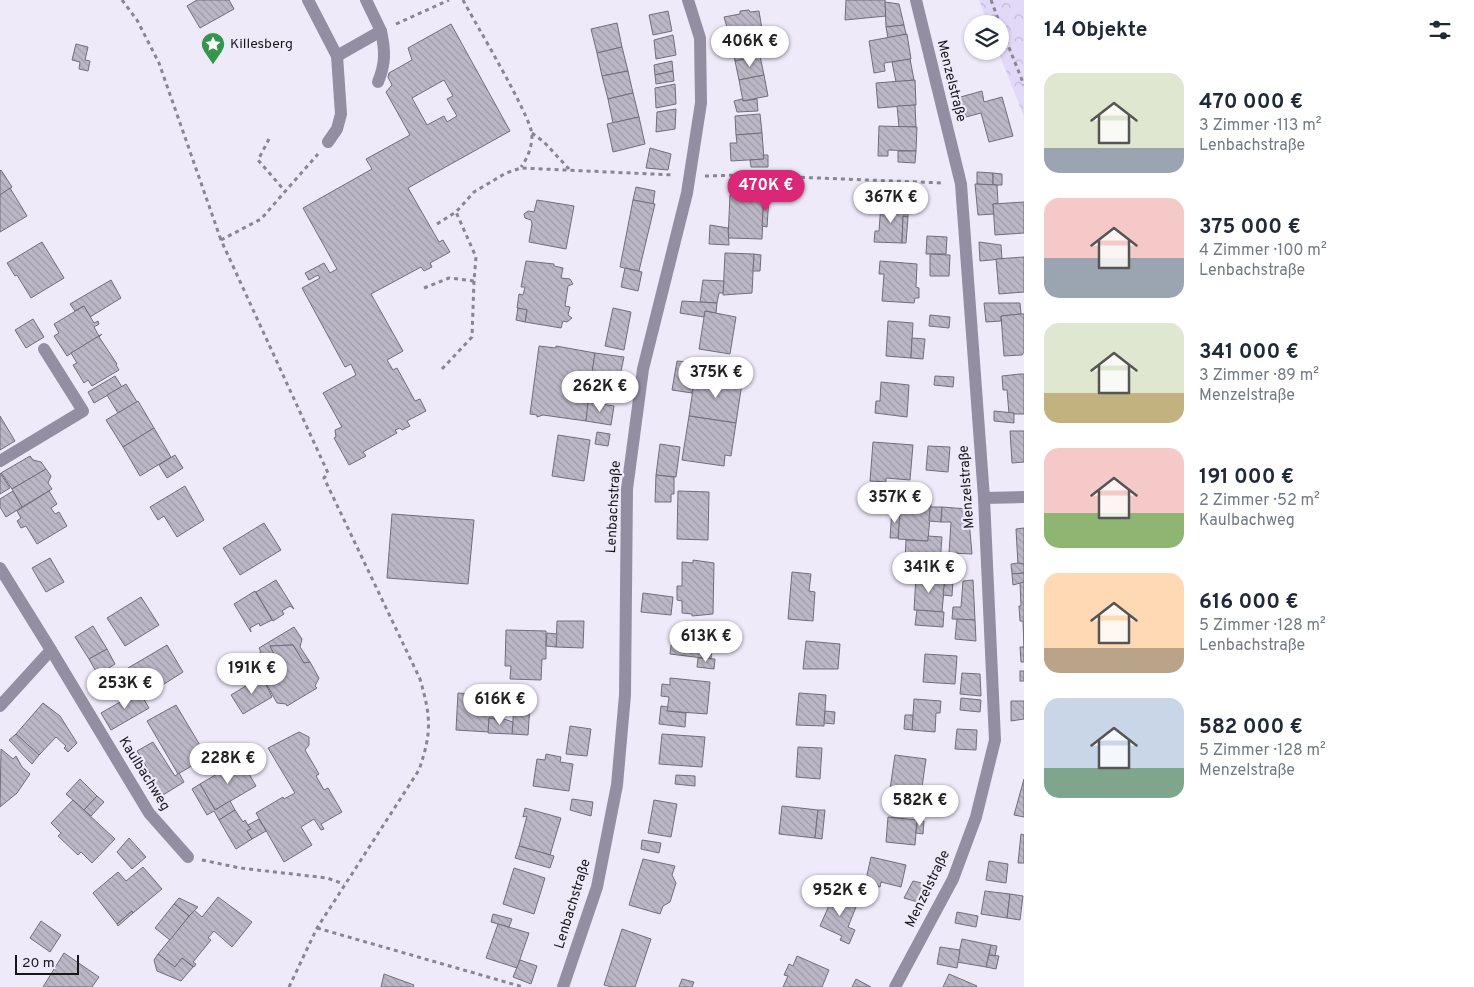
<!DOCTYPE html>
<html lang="de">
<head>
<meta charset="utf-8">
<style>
	:root { --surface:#fff; --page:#f6f6f7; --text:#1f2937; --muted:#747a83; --accent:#db2777 }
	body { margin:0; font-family:Overpass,sans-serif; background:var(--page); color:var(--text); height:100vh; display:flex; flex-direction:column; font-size:19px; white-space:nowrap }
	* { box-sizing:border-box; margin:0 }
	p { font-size:16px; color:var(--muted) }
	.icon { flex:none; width:28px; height:28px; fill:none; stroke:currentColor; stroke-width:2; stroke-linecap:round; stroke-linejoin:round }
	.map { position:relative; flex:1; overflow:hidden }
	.panel { display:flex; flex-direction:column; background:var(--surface); width:450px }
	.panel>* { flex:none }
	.tools { position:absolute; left:964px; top:15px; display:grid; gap:10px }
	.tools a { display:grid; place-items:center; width:45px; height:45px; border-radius:50%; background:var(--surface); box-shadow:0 1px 4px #0004; font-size:25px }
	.scale { position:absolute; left:15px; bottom:12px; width:64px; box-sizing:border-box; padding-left:5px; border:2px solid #17161b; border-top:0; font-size:14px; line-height:18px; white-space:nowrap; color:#17161b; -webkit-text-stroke:4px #eeeafa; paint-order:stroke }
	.price { position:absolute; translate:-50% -42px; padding:0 11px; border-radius:18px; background:#fff; color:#222; font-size:16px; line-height:32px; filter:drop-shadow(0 1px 2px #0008) }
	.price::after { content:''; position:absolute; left:50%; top:30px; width:15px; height:11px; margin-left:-8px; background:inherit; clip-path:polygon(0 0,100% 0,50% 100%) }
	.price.active { background:var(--accent); color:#fff }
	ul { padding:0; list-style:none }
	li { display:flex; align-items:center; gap:15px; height:125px; padding:0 20px }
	li span { display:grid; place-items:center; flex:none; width:140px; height:100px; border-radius:15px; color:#555 }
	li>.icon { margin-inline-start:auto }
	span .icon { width:60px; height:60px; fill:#fffc; stroke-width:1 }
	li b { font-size:21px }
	h2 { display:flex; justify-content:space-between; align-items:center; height:60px; padding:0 20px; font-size:21px }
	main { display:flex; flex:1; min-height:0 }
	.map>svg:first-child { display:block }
	.park { fill:url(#park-crowns) }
	.building { fill:url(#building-back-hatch); stroke:#716e7c; fill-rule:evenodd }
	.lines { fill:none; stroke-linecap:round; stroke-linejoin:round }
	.path { stroke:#888690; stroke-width:3; stroke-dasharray:4 4; stroke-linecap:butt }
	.minor { stroke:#948ea3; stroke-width:12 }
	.labels { text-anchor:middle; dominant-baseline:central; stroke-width:4.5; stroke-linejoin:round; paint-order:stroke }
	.poi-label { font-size:14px; fill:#17161b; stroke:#eeeafa; text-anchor:start }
	.street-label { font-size:14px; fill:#17161b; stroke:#eeeafa }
</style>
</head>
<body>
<main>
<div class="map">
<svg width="1024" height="987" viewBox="0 0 1024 987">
	<defs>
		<pattern id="park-crowns" width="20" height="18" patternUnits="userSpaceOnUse" patternTransform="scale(1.25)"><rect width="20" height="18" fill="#e2d9f9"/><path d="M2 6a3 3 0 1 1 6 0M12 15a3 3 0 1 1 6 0" fill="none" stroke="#c1bad5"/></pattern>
		<pattern id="building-back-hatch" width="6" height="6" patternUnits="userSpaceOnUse" patternTransform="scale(1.25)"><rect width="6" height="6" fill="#bbb7c6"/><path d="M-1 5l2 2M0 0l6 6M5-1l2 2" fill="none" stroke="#a09daa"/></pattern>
	</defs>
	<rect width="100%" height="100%" fill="#eeeafa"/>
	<polygon class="park" points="979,0 1024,0 1024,117 998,51 1000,24 988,24"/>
	<g class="building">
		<polygon points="197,0 229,0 234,9 200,28 187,6"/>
		<polygon points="846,0 885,0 886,16 845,20"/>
		<polygon points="885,2 899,4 904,25 886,27"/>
		<polygon points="749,10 750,12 759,11 763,35 731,41 724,17 740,14 740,11"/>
		<polygon points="668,11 672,31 653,35 649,15"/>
		<polygon points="617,23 622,47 597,53 591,29"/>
		<path d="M451 24 510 131 408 188 439 242 443 240 450 252 430 263 432 267 424 271 421 267 371 294 403 351 387 360 393 370 397 368 415 401 420 399 426 411 407 421 410 426 402 430 400 428 395 430 397 433 363 452 366 456 349 465 334 438 336 437 335 430 342 427 323 393 356 375 351 364 345 367 302 288 320 278 318 275 309 280 305 273 324 263 330 273 337 269 303 208 372 169 366 159 410 135 386 92 392 85 388 77 389 73 412 60 408 48ZM444 80 453 96 447 99 457 116 447 122 444 116 427 125 412 98Z"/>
		<polygon points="904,25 906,34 888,38 886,27"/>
		<polygon points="907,34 911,59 884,63 885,71 874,73 869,41"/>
		<polygon points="673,35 676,55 656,59 654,40"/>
		<polygon points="756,37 760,56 735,61 731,41"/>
		<polygon points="76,44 88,47 85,60 90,61 88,71 79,69 80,62 72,60"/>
		<polygon points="622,47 628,71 602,76 597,53"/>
		<polygon points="760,56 764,75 739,80 735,61"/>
		<polygon points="910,59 914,80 896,82 892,62"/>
		<polygon points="672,61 673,71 655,75 654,65"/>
		<polygon points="628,71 633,93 608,99 602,76"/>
		<polygon points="673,71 674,81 656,84 655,75"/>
		<polygon points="764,75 768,96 743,101 739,80"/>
		<polygon points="915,80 916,105 878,108 876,83"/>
		<polygon points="675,84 676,104 656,108 655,88"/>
		<polygon points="982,91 984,102 1002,97 1013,136 989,142 981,113 966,117 964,109 961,110 957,98"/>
		<polygon points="633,93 639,117 613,123 608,99"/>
		<polygon points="742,99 743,101 757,99 758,111 737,112 734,101"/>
		<polygon points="915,105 916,127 899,127 897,106"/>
		<polygon points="676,109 675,129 656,132 657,112"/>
		<polygon points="760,114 762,133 736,135 735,116"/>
		<polygon points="639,117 645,144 613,152 607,124"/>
		<polygon points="879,126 917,127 916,151 888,150 888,156 878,156"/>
		<polygon points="762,133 764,159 731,161 730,143 737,143 736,135"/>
		<polygon points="650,148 671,154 668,170 646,168"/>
		<polygon points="898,151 916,151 915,163 898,162"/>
		<polygon points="763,155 768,155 768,167 751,167 750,160 764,159"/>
		<polygon points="1,170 12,187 0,195 0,171"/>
		<polygon points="977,172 993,173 993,185 977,184"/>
		<polygon points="993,173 1002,174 1002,185 993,185"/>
		<polygon points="975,184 997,185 998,203 993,204 994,214 978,215"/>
		<polygon points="636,187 655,191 653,204 633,200"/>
		<polygon points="10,188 27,216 0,232 0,195"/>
		<polygon points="730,195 764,196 762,239 728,238"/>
		<polygon points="764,196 769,197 767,227 762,226"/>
		<polygon points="537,200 574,206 566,249 529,242 532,224 531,220 525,218 524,214 528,211 534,212"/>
		<polygon points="633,200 655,204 639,271 620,267"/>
		<polygon points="1024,202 1024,233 995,235 993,204"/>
		<polygon points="881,204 908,206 908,217 903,216 902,243 874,242 875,231 879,231"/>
		<polygon points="903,216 908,217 906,243 902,243"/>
		<polygon points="710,225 728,228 729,245 709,244"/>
		<polygon points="927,236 947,237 946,254 926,254"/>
		<polygon points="42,242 64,278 31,298 17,275 15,276 7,263"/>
		<polygon points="979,242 1001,245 1002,259 980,261"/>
		<polygon points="725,253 754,254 752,293 723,295"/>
		<polygon points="754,254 761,255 760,271 753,271"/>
		<polygon points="930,254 950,255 949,276 930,276"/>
		<polygon points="1024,257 1024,292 999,294 996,259"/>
		<polygon points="526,261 554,264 554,266 563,268 561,278 570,279 573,284 568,286 565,306 570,307 568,315 572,318 567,322 563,321 561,328 525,322 527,310 517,308 519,294 523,295 525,287 521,287"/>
		<polygon points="880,261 917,264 916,287 919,288 919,298 915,298 914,303 882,301 884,274 879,274"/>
		<polygon points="625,268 642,272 638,291 621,287"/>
		<polygon points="111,280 121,298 90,317 84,306 75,311 70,304"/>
		<polygon points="703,280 724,281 723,293 719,293 717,303 700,302"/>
		<polygon points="682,301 717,303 716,313 705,311 704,317 680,313"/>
		<polygon points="984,303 1020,303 1021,314 1001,316 1001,321 986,322"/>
		<polygon points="84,306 94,323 98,321 99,324 94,327 99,336 67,356 54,336 59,333 54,324"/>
		<polygon points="518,308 527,310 525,322 516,320"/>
		<polygon points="613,308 631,312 624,350 605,346"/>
		<polygon points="705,311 736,317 730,354 699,349"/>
		<polygon points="1021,314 1024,314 1024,352 1022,355 1004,356 1001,316"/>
		<polygon points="930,315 950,317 949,328 929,326"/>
		<polygon points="33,319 44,337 26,348 15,330"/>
		<polygon points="888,321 913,323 911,358 886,356"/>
		<polygon points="102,334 99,337 117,364 116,365 119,370 92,386 88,380 84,383 73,365 77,363 71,353"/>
		<polygon points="912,338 925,339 923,359 911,358"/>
		<polygon points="539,346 556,348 556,346 595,353 586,421 543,415 537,417 537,415 530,414"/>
		<polygon points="595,353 624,357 620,376 592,372"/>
		<polygon points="677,361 697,363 692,393 672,390"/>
		<polygon points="1020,374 1024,374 1024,414 1009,414 1007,390 1003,390 1002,376"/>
		<polygon points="115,376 122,387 94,403 88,392"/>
		<polygon points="695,376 742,383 736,423 689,416"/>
		<polygon points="935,376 954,377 953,387 934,385"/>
		<polygon points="881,382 909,385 907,417 875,413 876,401 880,401"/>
		<polygon points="126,384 137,402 118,413 107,395"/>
		<polygon points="138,401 154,428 123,447 106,420"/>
		<polygon points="588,402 614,406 611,425 586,421"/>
		<polygon points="994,411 1014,413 1014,423 994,421"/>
		<polygon points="0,416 15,441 0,450"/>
		<polygon points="689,416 736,423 731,456 725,455 724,466 682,460"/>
		<polygon points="154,428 171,457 140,476 123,447"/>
		<polygon points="1010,431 1024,431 1024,462 1012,463"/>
		<polygon points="597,432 610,434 608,446 595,444"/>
		<polygon points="558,435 590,440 584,481 552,476"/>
		<polygon points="873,442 913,445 910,480 886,478 886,482 870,481"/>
		<polygon points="660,444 680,447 676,477 656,475"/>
		<polygon points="928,446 950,447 948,472 926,470"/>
		<polygon points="175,455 183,468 167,478 159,465"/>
		<polygon points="30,456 33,460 41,462 46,469 12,489 1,473"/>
		<polygon points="46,469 51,476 48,483 52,489 22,507 12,489"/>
		<polygon points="0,473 10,488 0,494"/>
		<polygon points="656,475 674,477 674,494 671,494 671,502 655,502"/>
		<polygon points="185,486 204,520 177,537 164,516 158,520 150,507"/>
		<polygon points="13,491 22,507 6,517 0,507 0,499"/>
		<polygon points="49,491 57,504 51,508 55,514 59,512 67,526 37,544 26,526 21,528 17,521 21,518 17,511"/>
		<polygon points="678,491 709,492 708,540 677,539"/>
		<polygon points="900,502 931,504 928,541 898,539"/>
		<polygon points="930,507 942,507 941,522 929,521"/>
		<polygon points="942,507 968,509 972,554 949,553 951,522 941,522"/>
		<polygon points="892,509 900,510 898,538 890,538"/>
		<polygon points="392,514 474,520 468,584 387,578"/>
		<polygon points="264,523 281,550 240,575 223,548"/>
		<polygon points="1024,528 1024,564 1018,565 1016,529"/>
		<polygon points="928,536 942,537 940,563 905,560 906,540 928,541"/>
		<polygon points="50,558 64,582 46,592 32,568"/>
		<polygon points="693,560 714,563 713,614 692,616 692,614 682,613 682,601 677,600 677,586 682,586 682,562 693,563"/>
		<polygon points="1018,563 1024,564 1024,573 1012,574 1011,564"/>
		<polygon points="792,572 811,574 809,591 815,592 813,621 788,619"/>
		<polygon points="1024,573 1024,582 1013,585 1012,574"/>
		<polygon points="916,576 945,579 942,612 914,610"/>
		<polygon points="945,579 953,580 952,596 943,595"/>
		<polygon points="276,580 294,609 290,606 282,611 284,614 273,621 256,592"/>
		<polygon points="973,580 975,620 952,619 953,607 961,607 963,581"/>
		<polygon points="1024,582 1024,648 1023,621 1020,621 1019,606 1021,606 1020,583"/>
		<polygon points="255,591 272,620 260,626 259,623 250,628 251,632 234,604"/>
		<polygon points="643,593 673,597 671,615 641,612"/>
		<polygon points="141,597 159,625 125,646 107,618"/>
		<polygon points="917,610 944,612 943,627 915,625"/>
		<polygon points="957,619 975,620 976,641 955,639"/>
		<polygon points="557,621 584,621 583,648 556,647"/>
		<polygon points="93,626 107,649 89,659 75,637"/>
		<polygon points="294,627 302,639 300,647 310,662 304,663 293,645 270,646 274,654 268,658 271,662 264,674 254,657 261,652 259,648"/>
		<polygon points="676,629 713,632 711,659 670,654 671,645 675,646"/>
		<polygon points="506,630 546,631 546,659 542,659 541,680 510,679 511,666 505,666"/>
		<polygon points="547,633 557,634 556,647 546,646"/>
		<polygon points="806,641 840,644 838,669 803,669"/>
		<polygon points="167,645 183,672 161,686 162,689 144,700 136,687 134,689 123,671"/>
		<polygon points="293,645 304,663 310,662 319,678 315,686 317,688 287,706 286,704 277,703 262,676 271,662 268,658 274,654 270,646"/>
		<polygon points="1020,647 1024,647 1024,662 1021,662"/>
		<polygon points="107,649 115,664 98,675 89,659"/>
		<polygon points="925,654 957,656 955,684 923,682"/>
		<polygon points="698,658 715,659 714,669 697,667"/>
		<rect x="1020" y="671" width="4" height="10"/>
		<polygon points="962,673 980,674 981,696 960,694"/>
		<polygon points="262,676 272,697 243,714 231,695"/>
		<polygon points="670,678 710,682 707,714 667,711 669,697 661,696 662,684 670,685"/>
		<polygon points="139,691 149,708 111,730 101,713"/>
		<polygon points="458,693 497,696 495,719 489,718 489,732 456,730"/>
		<polygon points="799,693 826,695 824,726 796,725"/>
		<polygon points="961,698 981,700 980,712 960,710"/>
		<polygon points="914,699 941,701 940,713 936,713 935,732 912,730"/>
		<polygon points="1011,701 1024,701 1024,719 1011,721"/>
		<polygon points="43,703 60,716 77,743 68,752 64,748 66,746 56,737 39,755 16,734"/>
		<polygon points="514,704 530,705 528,735 512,734"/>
		<polygon points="176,705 207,757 178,774 147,721"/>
		<polygon points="661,706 668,707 667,711 686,713 685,727 659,724"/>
		<polygon points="825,711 835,712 834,724 824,723"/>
		<polygon points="905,715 913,715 912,730 904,729"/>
		<polygon points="495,716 513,722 512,734 488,733 489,718 495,719"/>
		<polygon points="570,726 591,729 587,756 566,754"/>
		<polygon points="957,729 977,730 976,750 955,749"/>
		<polygon points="299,732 309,737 309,745 305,750 319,774 316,776 324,790 328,788 342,812 321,824 324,829 321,830 314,819 301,827 312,845 284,862 256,813 283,797 284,799 295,793 268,748"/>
		<polygon points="16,734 39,755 32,764 9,740"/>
		<polygon points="662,734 705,737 702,767 659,764"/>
		<polygon points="153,742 175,776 179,773 184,782 163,795 137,751"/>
		<polygon points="798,747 822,748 820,779 796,777"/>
		<polygon points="1,749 13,759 16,756 22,767 30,774 17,793 0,807"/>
		<polygon points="546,754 561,757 560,762 573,764 569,791 533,786 537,759 545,760"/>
		<polygon points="895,755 926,759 922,787 928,788 927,799 889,796"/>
		<polygon points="241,760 256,786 215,810 200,784"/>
		<polygon points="676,775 695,776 695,786 675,784"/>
		<polygon points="80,779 97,796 84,810 66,794"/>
		<polygon points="1024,779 1024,817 1014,815"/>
		<polygon points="200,784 215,810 230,801 235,810 219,820 214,811 207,815 192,789"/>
		<polygon points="97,796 104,802 91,816 84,810"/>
		<polygon points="572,799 593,802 591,816 570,810"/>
		<polygon points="73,800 115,839 92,863 81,852 78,855 58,836 61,833 51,823"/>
		<polygon points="654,800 677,804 671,837 648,833"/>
		<polygon points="782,806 818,810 815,838 779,834"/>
		<polygon points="525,808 561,818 550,855 519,846 527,816 523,817"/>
		<polygon points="235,810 243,822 245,820 248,825 251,829 247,831 252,839 236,849 219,820"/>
		<polygon points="818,810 825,810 822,839 815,838"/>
		<polygon points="888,817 917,820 915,845 886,842"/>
		<polygon points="259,819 266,831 252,839 247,831 251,829 248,825"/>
		<polygon points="917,821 924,821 923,834 916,833"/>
		<polygon points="1021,834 1024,835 1024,863 1018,863"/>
		<polygon points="129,838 146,857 132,869 117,852"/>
		<polygon points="642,840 661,843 659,853 641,849"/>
		<polygon points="519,846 554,856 550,868 515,858"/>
		<polygon points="871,857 906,865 901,887 881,882 880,887 865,884"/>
		<polygon points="643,859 675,866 672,875 676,883 670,902 663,906 660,914 629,905"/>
		<polygon points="989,861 1008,864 1006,883 986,880"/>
		<polygon points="143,867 162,889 133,913 132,911 117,924 93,893 118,872 126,881"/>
		<polygon points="514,868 545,878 534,914 503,904"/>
		<polygon points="913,881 930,885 921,903 904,898"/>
		<polygon points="985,891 1010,894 1007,918 981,914"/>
		<polygon points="835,892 858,902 848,927 855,930 849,944 840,940 842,936 820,926"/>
		<polygon points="1010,894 1023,896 1020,920 1007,918"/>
		<polygon points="218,897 252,922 232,947 214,931 208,938 211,940 193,962 196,964 194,967 182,958 175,967 158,954 194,910 202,917"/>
		<polygon points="179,898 198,907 189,916 174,904"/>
		<polygon points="174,904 189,916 170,940 155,928"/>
		<polygon points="132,911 133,913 118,926 117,924"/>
		<polygon points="957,912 978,916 976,927 955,923"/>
		<polygon points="493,914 512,919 509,927 491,922"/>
		<polygon points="41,921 61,935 50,952 30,938"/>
		<polygon points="498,924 529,933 517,968 486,958"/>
		<polygon points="622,929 651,939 635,987 612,987 604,985"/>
		<polygon points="962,939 991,945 986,967 957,962"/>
		<polygon points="991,945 997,946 995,956 989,955"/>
		<polygon points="940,947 960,950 957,968 937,964"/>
		<polygon points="64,953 99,977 92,987 43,987"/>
		<polygon points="158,954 175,967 182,958 193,967 181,981 157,971 154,960"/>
		<polygon points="989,955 999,956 996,969 986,967"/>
		<polygon points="797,956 829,970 822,987 783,987 788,976 784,975 789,964 793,966"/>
		<polygon points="520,960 537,966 531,984 513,977"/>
		<polygon points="384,974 414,985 413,987 381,987"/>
		<polygon points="949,974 977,986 976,987 943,987"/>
		<polygon points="682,979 694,982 692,987 679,987"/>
		<polygon points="856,979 871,987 852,987"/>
	</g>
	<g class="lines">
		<g class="path">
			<polyline points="122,0 137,20 159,63 221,240"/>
			<path d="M463 0C474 21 532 118 532 135 532 146 528 158 521 167"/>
			<polyline points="991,0 1000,24"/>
			<polyline points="396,24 449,0"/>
			<polyline points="1000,25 1024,85"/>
			<polyline points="532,133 544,142 569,169"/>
			<polyline points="269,139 258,160 284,190"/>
			<polyline points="705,176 743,175 943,183"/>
			<polyline points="437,224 456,212 474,192 506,173 521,168 674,175"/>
			<polyline points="424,288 449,278 474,281 476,257 456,212"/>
			<polyline points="442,369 472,337 474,281"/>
			<polyline points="202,860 240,868 327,878 344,884"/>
			<polyline points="317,928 523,987"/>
			<path d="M289 987 317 928 419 770C432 732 431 717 420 679L324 478 328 473 221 240 261 219 318 154"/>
		</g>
		<g class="minor">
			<polyline points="308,0 337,56 341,114 337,129 328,142"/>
			<polyline points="337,56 381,31 366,0"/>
			<path d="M378 82C386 63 385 50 381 31"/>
			<polyline points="0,461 83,411 44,349"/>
			<polyline points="984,498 1024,497"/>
			<polyline points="0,568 51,650 0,706"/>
			<polyline points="51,650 149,813 188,857"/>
			<polyline points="563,987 597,887 617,785 625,695 627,489 643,369 687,193 701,103 700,38 688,0"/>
			<polyline points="895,987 953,879 976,817 995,740 984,498 961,184 916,0"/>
		</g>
	</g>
	<defs>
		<g id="sight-pin" transform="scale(1.25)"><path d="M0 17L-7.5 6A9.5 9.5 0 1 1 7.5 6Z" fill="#33964a" stroke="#eeeafa"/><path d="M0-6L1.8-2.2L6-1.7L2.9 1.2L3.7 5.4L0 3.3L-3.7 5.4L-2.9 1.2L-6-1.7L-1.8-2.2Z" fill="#fff"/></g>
	</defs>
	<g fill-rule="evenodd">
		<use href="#sight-pin" x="213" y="44"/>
	</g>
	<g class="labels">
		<g class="poi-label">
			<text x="230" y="44">Killesberg</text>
		</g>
		<g class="street-label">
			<text transform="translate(951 81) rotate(76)">Menzelstraße</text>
			<text transform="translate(967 487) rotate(-94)">Menzelstraße</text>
			<text transform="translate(614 507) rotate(-87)">Lenbachstraße</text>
			<text transform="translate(144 774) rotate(58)">Kaulbachweg</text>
			<text transform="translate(928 889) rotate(-64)">Menzelstraße</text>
			<text transform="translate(573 904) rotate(-73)">Lenbachstraße</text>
		</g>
	</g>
</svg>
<div class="tools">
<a><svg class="icon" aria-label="layers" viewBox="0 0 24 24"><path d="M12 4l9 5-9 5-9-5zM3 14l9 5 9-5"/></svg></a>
</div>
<div class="scale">20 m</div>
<b class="price" style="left:750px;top:68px">406K €</b>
<b class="price active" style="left:766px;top:212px">470K €</b>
<b class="price" style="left:891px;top:224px">367K €</b>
<b class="price" style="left:716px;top:399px">375K €</b>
<b class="price" style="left:600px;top:413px">262K €</b>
<b class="price" style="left:895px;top:524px">357K €</b>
<b class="price" style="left:929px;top:594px">341K €</b>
<b class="price" style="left:706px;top:663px">613K €</b>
<b class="price" style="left:252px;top:695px">191K €</b>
<b class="price" style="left:125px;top:710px">253K €</b>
<b class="price" style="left:500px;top:726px">616K €</b>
<b class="price" style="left:228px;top:785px">228K €</b>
<b class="price" style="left:920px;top:827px">582K €</b>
<b class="price" style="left:840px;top:917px">952K €</b>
</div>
<section class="panel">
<h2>14 Objekte<svg class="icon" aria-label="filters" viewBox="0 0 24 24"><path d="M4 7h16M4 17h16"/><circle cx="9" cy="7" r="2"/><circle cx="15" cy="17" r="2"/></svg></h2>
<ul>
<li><span style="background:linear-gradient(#dfe7d0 75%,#9aa5b1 0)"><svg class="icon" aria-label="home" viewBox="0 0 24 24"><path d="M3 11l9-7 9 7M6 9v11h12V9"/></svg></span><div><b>470 000 €</b><p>3 Zimmer · 113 m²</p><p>Lenbachstraße</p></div></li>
<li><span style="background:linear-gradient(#f6c9c9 60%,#9aa5b1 0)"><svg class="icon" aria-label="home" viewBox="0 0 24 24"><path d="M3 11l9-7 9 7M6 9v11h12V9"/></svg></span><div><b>375 000 €</b><p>4 Zimmer · 100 m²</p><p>Lenbachstraße</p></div></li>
<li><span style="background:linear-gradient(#dfe7d0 70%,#c2b280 0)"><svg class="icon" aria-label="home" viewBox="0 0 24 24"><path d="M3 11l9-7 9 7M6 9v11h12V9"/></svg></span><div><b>341 000 €</b><p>3 Zimmer · 89 m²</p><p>Menzelstraße</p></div></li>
<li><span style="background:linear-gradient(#f6c9c9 65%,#8fb573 0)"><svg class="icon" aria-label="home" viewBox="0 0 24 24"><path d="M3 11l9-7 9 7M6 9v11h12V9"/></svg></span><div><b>191 000 €</b><p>2 Zimmer · 52 m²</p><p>Kaulbachweg</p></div></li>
<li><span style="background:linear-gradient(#ffd9b3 75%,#b9a48a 0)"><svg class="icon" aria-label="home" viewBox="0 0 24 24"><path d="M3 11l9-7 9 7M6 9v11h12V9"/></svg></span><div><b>616 000 €</b><p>5 Zimmer · 128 m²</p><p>Lenbachstraße</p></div></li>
<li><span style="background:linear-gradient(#c9d6e8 70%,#7fa58c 0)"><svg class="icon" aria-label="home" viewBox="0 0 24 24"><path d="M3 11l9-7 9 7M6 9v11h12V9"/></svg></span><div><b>582 000 €</b><p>5 Zimmer · 128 m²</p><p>Menzelstraße</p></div></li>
</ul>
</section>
</main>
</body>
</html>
